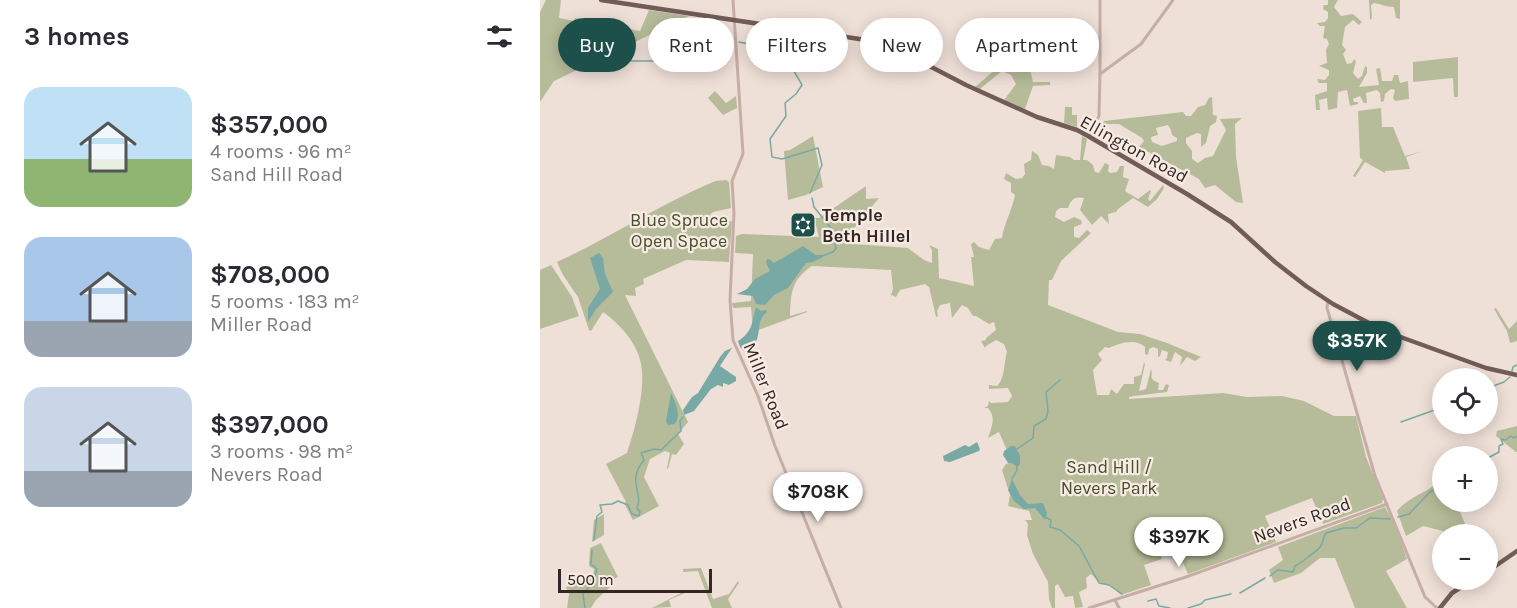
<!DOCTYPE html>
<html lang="en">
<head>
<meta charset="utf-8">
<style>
	:root { --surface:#fff; --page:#f2f2f3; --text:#2b2b33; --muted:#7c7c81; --accent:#1e504b }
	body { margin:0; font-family:Karla,sans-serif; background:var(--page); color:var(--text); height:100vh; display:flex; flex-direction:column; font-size:22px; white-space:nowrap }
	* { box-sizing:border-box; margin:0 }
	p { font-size:20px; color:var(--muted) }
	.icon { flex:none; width:33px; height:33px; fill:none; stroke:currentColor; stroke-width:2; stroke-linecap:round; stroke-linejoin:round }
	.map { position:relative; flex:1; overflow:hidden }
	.panel { display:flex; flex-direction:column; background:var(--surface); width:540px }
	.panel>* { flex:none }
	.top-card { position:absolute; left:18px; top:18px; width:570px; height:54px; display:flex; gap:12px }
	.fabs { position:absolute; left:892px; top:368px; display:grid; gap:12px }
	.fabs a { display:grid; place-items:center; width:66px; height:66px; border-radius:50%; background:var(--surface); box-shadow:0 3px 15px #0003; font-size:30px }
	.scale { position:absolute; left:18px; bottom:15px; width:154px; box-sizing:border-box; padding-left:6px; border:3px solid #322725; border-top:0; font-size:16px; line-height:21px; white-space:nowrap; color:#322725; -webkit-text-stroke:4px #f7ebe3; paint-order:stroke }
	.price { position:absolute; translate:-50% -51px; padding:0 14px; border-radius:21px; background:#fff; color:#222; font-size:20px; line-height:39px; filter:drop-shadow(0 2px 3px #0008) }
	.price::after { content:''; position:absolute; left:50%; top:36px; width:18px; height:14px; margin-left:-9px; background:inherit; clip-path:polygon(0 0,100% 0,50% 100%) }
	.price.active { background:var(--accent); color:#fff }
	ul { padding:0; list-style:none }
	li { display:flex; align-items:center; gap:18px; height:150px; padding:0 24px }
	li span { display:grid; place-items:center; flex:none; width:168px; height:120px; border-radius:18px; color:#555 }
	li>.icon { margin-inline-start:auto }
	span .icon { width:72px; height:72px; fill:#fffc; stroke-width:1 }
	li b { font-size:26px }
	h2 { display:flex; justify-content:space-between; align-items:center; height:72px; padding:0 24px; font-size:26px }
	.chip { padding:0 21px; border-radius:27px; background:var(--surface); box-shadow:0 3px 15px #0003; font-size:21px; line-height:54px }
	.chip.active { background:var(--accent); color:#fff }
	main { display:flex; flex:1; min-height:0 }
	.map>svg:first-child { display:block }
	.green { fill:#b6bc99; fill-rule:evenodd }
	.water { fill:#79a9a4 }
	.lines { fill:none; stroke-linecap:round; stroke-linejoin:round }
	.stream { stroke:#79a9a4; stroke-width:1.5 }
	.minor { stroke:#c5aea5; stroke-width:3 }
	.major { stroke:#735c57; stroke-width:4.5 }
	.labels { text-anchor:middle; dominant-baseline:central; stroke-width:4.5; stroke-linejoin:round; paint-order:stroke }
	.street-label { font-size:18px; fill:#322725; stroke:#f7ebe3 }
	.poi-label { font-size:18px; font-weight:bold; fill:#322725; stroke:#f7ebe3; text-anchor:start }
	.park-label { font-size:18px; fill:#474e2b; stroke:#f7ebe3 }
</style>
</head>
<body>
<main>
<section class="panel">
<h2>3 homes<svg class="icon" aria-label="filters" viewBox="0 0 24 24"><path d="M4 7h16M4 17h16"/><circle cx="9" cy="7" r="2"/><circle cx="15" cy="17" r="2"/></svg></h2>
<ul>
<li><span style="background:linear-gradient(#bfe0f5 60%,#8fb573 0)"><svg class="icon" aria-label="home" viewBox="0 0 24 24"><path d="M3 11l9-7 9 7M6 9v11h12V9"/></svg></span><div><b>$357,000</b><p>4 rooms · 96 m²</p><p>Sand Hill Road</p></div></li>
<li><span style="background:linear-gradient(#a9c7e8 70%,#9aa5b1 0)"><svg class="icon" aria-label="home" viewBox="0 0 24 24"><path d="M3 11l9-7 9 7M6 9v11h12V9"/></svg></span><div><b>$708,000</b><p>5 rooms · 183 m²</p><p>Miller Road</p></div></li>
<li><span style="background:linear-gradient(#c9d6e8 70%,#9aa5b1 0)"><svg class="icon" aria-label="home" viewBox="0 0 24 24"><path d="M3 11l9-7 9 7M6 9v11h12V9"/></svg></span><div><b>$397,000</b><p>3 rooms · 98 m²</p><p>Nevers Road</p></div></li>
</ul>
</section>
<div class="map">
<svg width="977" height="608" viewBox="0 0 977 608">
	<rect width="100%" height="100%" fill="#efe0d7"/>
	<g class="green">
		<polygon points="6,0 21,0 19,18 34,21 35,18 85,25 84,28 100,31 109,10 149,16 14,81 0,102 0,12"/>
		<polygon points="788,0 798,0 794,7 801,16 813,14 822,22 819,25 813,20 805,27 802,45 806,50 803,54 807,64 812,63 814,59 816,61 813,73 818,79 822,76 825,66 827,67 827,73 819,87 839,85 836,69 840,68 842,81 852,81 854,75 858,75 860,83 868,81 869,99 855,101 853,98 855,90 851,89 845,94 844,101 841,102 840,93 837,90 826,93 827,103 824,103 820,96 813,99 814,102 818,102 818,104 810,106 807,90 798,92 797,108 788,110 787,98 779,100 780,110 776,110 775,95 787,91 787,83 779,83 777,79 785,80 789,75 789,70 779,66 787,63 786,50 789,44 787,39 783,38 785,26 780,26 777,23 785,22 788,18 788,12 783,9 784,5 788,5"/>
		<path d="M829 0H860V19L856 18 854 7C846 7 841 4 834 3L831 5 832 18 830 20Z"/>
		<polygon points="484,45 493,82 510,82 510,85 493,86 485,109 464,100 476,84 471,75 462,71 440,89 435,87"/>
		<polygon points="918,57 918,97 914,97 913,78 873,82 873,62"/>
		<polygon points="175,91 186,103 196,96 197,108 183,115 168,98"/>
		<path d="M672 97 673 115 677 116 676 122 670 126 666 143 661 147V134L657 133 646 138V143L652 151V159L658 163 665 158 673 156 686 130 680 119 702 118 695 124 696 157 703 203 696 202 675 185 665 188 659 179 599 147 604 141 602 138 579 124H562L564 121 643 112 646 116H651L658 107 665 105 669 98ZM628 125 631 130 632 135 637 138V141L622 146 612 142 611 137 618 135 616 128Z"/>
		<polygon points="525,107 532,107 532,115 537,115 537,127 524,123"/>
		<polygon points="841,108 842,127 853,127 865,156 883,151 866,157 870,169 845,171 845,173 825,162 815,177 813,176 823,160 820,158 818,111"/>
		<polygon points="273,136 283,187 266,195 248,200 244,151 250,150"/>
		<path d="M542 136 547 139 543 160H547L553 165 555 172 559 173 565 163 569 165 568 171 570 173 577 172 580 166H584L583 177 589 179 585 191 598 199 610 190 611 191 608 199 610 201 623 185 624 188 617 199 608 207 593 198 578 209 576 212 568 214 569 224 561 216 552 225 540 210 544 198C534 196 531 200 528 208H520L516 211 515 217 524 222 534 217 541 220 542 224 534 227V237L539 238 547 230 551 233 521 261 512 280H509L508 305 578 332 600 334 627 343 661 357 655 361 647 357 640 366 642 357 635 352 631 362 625 360 627 358 628 352 622 350 620 356 618 357V349L613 347 609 349 608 355 605 354V347C596 338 580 343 569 348L565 347 558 354 562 360 553 370 557 395H569L571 389 577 394 584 384H594V377L601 375 604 362 605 364 599 391 606 389 611 369C614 375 607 379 619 383L618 390H623L626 384 629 385 627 392 594 396 589 397V399L683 393 707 397 742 396 764 401 794 416H816L826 457 843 499 842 503 783 524 772 498 725 516 736 542 648 574 633 540 617 545 622 559 604 565 611 585 581 595 571 586 559 582 551 574 546 578 547 588 539 592 543 607 535 608 533 596 525 597 518 584 515 586V608H512L509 599 508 582 493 554 487 535 488 524 485 520H492L489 511 468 506 470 495 462 470 466 464 472 462 459 432 448 438C451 428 457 418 448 408H444L448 406 449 401 451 403 468 402 472 396 468 388 449 389V385L457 386C465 379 464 362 467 352L464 344 456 340 446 346 445 348 441 341 446 340V338L456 330 454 322 449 324 436 316H433L428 308 422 305 412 318 410 303 400 305 397 311 398 316 396 317 389 287 385 284 360 290 356 297 351 295 353 289 351 270 272 266C251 280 251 293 250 316L267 311V312L213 332 211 307 193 308 192 303 211 301 213 254 195 253 196 236 202 234 279 237 274 218H279L326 186V199L339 198 302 243 368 248 384 260 392 263V250L389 245 398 249 399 278 434 286 431 257H434L431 244 434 242 439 247 449 250 455 239 462 238C464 223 472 211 475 195L471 192V183L464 179 466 173 476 179 482 178 485 174 484 164 491 160 492 151 498 155 502 165 509 166 514 169 516 155 530 157 534 160H540Z"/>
		<path d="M186 180 189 182 191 208 173 212 169 216 179 223 192 221 189 262 146 260 103 279 104 284 95 288 96 296 85 295 148 422 138 434 144 444 136 455 132 454 128 469 127 468 130 453 125 451 110 459 104 477 119 506 93 520 84 503 86 502 66 464 87 453C95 429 106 389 101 364 98 344 79 323 63 312L51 331 49 330 38 297 23 275 17 262C71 237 117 206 173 182 177 180 181 181 186 180Z"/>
		<polygon points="11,265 32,297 39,316 0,329 0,270"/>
		<polygon points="956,308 969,329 977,321 977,341 970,343 967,331 954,309"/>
		<polygon points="977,426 977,452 976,452 956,436 957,431"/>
		<path d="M903 478V501H916L929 534H904L903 531 883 526 866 536 857 511C869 496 890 492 903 478Z"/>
		<polygon points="845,507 854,523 867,559 846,571 867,608 815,608 795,558 780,558 761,573 734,583 729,570 743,560 738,547"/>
		<polygon points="64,514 64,535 52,542 54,520"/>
		<polygon points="61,543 78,577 68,582 70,587 56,600 51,608 27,608 29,594 26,587 53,576 54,569 49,566 50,548"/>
		<polygon points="161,568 173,599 189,594 198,581 199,583 188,599 192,608 172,608 158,571 143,572 143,569"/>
		<polygon points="145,591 145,593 129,600 131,607 112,608"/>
	</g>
	<g class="water">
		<polygon points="263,246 276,255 283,255 283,257 273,262 266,263 248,288 234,295 225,305 216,304 213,296 197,294 207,289 215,279 230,271 226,263 227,259 231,260 234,263"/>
		<polygon points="59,253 63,258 65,274 73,292 56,309 48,322 48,308 60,289 50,258"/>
		<path d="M216 307 221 311 226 310 227 312C212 323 227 343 204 351L200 347 198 341C213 332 212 321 216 307Z"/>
		<polygon points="192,348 180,366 196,377 196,381 189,385 183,383 183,387 178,385 171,389 154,411 144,415 143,410 152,397 158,393 180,357 185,351"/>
		<path d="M131 393C135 402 142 414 135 424L128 425 126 421Z"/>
		<polygon points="437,442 440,449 439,451 410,462 404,461 403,456 425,445 429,447"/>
		<polygon points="471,446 475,446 480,456 480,464 477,467 472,463 468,463 463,455 464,451"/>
		<polygon points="472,479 480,495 488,504 503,503 507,513 505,520 495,508 484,509 474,501 468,490"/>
	</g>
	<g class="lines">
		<g class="stream">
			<path d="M199 42C209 45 218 43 228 48L230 44C246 54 253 70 262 85L256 94 245 103 246 116 230 139 232 157 242 159 278 148 282 165 270 193"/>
			<path d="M78 61H116L121 57C131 60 136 63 146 57L153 59C162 53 177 59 186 49H190L193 44"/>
			<polyline points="272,198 274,207 290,227 296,248 293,252 282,256"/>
			<polyline points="972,371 973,367 977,365"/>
			<polyline points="948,388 964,382 970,377"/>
			<polyline points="861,422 903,407"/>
			<polyline points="477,449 493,438 494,426 506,419 508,411 506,392 520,380"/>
			<polyline points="948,458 959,452 959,446 963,444 961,439 965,440 971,436 974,438 977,436"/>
			<polyline points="472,479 477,470 477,465"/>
			<polyline points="505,517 511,520 510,527 520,530 539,546 559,583 569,585 582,594"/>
			<polyline points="858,517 869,514 890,492 903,486"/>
			<path d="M54 540 57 516 62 512 60 505 72 504 78 501 88 505 92 514 99 516 100 512 97 508C104 493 86 482 104 460L101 453 114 449 121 450 141 431 140 421 143 417"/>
			<path d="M730 576 738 570 753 572 755 566C758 565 778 550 780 547 784 542 782 539 786 533L804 528H816L830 518 850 519"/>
			<polyline points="700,593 725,578"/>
			<polyline points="608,601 616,599 619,606 630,608"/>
			<path d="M45 608 43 594C50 587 55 579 57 569L51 564 52 550"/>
			<polyline points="648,608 661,604 665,600 691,594"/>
		</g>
		<g class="minor">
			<polyline points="193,0 203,154 192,181 194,213 190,300 193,340 218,396 235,446 301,608"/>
			<polyline points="560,0 560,74"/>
			<polyline points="549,136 559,116 560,74 601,44 633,0"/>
			<polyline points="788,301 787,308 835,476 885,597 897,608"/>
			<polyline points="575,600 579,608"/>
			<polyline points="549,608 646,577 847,504"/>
		</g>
		<g class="major">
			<polyline points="61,0 326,40 349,45 426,85 497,117 537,130 548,136 647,194 691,222 735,262 766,286 793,304 844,331 946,368 977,375"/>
			<polyline points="948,571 977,551"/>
			<polyline points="900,608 912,593 934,579"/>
		</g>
	</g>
	<defs>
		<g id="synagogue-square" transform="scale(1.35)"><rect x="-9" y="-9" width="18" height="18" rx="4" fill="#1e504b" stroke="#f7ebe3"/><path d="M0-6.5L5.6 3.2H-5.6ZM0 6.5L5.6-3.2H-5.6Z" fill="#fff"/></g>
	</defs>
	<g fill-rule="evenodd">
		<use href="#synagogue-square" x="263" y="225"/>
	</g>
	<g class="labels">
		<g class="street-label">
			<text transform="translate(594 149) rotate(29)">Ellington Road</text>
			<text transform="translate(226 386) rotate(68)">Miller Road</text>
			<text transform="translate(762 520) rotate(-20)">Nevers Road</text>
		</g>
		<g class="poi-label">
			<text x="282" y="215">Temple<tspan x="282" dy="21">Beth Hillel</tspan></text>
		</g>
		<g class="park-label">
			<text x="139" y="220">Blue Spruce<tspan x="139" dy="21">Open Space</tspan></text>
			<text x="569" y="467">Sand Hill /<tspan x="569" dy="21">Nevers Park</tspan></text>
		</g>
	</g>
</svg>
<div class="fabs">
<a><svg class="icon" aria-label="locate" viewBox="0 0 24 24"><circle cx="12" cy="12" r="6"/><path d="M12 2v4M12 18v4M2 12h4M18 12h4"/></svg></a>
<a>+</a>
<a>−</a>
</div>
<div class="scale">500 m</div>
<b class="price active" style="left:817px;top:372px">$357K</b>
<b class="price" style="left:278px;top:523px">$708K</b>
<b class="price" style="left:639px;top:568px">$397K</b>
<div class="top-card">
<a class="chip active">Buy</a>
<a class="chip">Rent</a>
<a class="chip">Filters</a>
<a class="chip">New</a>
<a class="chip">Apartment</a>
</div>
</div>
</main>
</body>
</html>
